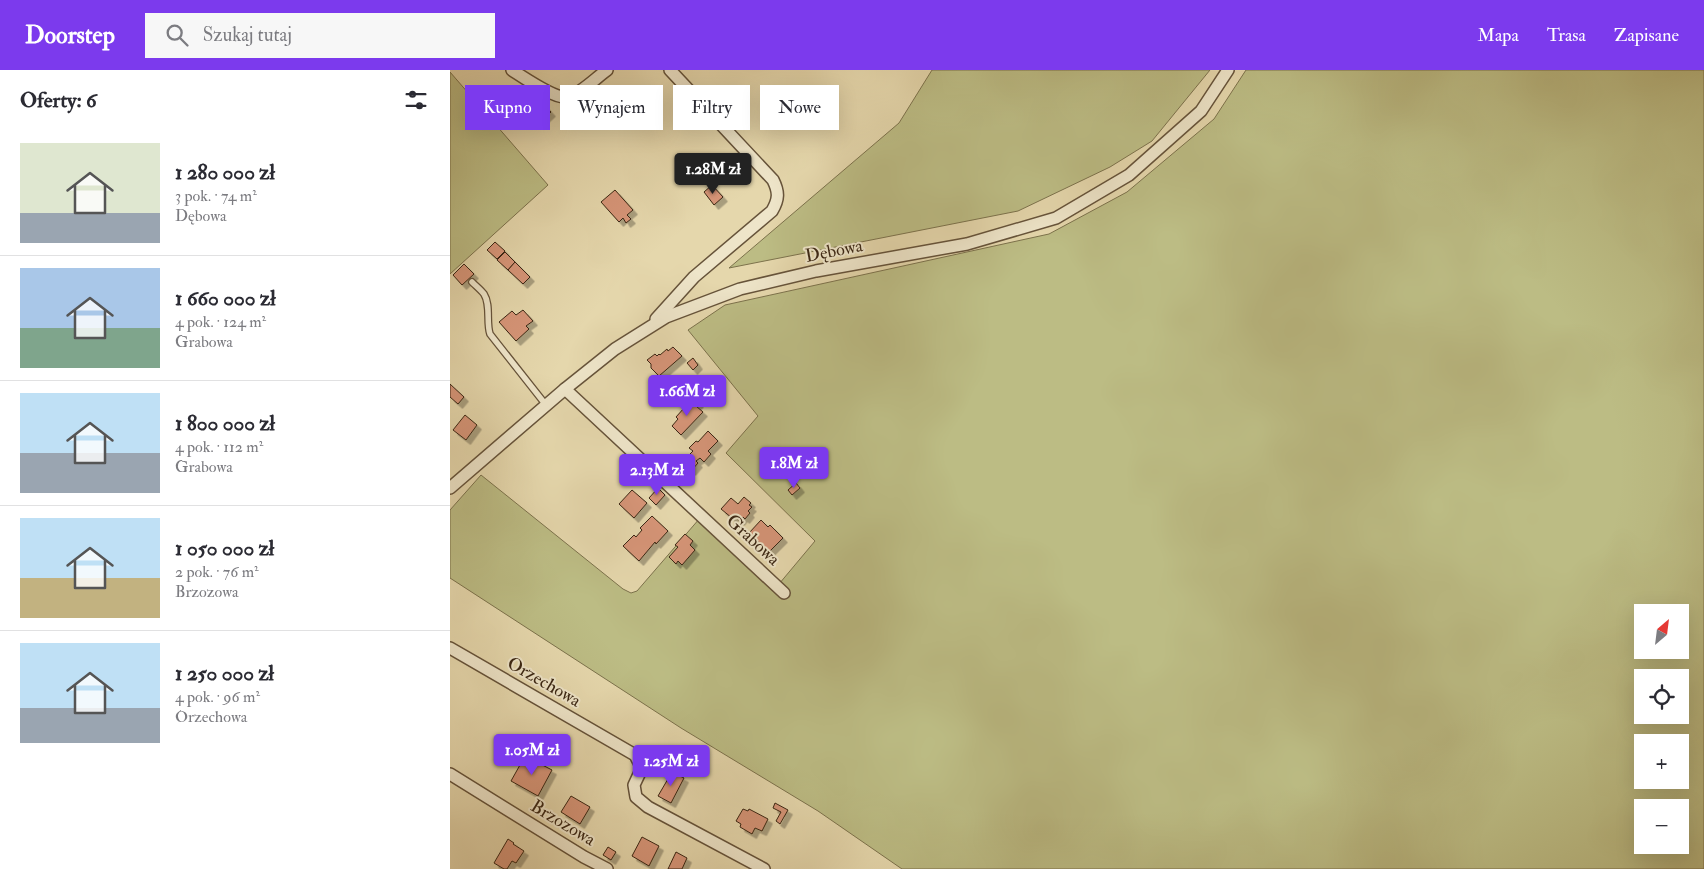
<!DOCTYPE html>
<html lang="pl">
<head>
<meta charset="utf-8">
<style>
	:root { --surface:#fff; --page:#f7f7f7; --text:#2b2b33; --muted:#7c7c81; --line:#e1e1e2; --accent:#7c3aed }
	body { margin:0; font-family:"IM FELL Double Pica",serif; background:var(--page); color:var(--text); height:100vh; display:flex; flex-direction:column; font-size:19px; white-space:nowrap }
	* { box-sizing:border-box; margin:0 }
	p { font-size:16px; color:var(--muted) }
	.icon { flex:none; width:28px; height:28px; fill:none; stroke:currentColor; stroke-width:2; stroke-linecap:round; stroke-linejoin:round }
	.map { position:relative; flex:1; overflow:hidden }
	.panel { display:flex; flex-direction:column; background:var(--surface); width:450px }
	.panel>* { flex:none }
	.banner { position:absolute; left:15px; top:15px; width:475px; height:45px; display:flex; gap:10px }
	.needle { width:32px; rotate:28deg }
	.buttons { position:absolute; left:1184px; top:534px; display:grid; gap:10px }
	.buttons a { display:grid; place-items:center; width:55px; height:55px; border-radius:0px; background:var(--surface); box-shadow:0 5px 20px #0002; font-size:25px }
	.price { position:absolute; translate:-50% -42px; padding:0 11px; border-radius:5px; background:var(--accent); color:#fff; font-size:16px; line-height:32px; filter:drop-shadow(0 1px 2px #0008) }
	.price::after { content:''; position:absolute; left:50%; top:30px; width:15px; height:11px; margin-left:-8px; background:inherit; clip-path:polygon(0 0,100% 0,50% 100%) }
	.price.on { background:#222; color:#fff }
	ul { padding:0; list-style:none }
	li { display:flex; align-items:center; gap:15px; height:125px; padding:0 20px }
	li+li { border-top:1px solid var(--line) }
	li span { display:grid; place-items:center; flex:none; width:140px; height:100px; border-radius:0px; color:#555 }
	li>.icon { margin-inline-start:auto }
	span .icon { width:60px; height:60px; fill:#fffc; stroke-width:1 }
	li b { font-size:21px }
	h2 { display:flex; justify-content:space-between; align-items:center; height:60px; padding:0 20px; font-size:21px }
	.tag { padding:0 18px; border-radius:0px; background:var(--surface); box-shadow:0 5px 20px #0002; font-size:18px; line-height:45px }
	.tag.on { background:var(--accent); color:#fff }
	header { display:flex; align-items:center; gap:30px; box-sizing:border-box; height:70px; padding:0 25px; background:var(--accent); color:#fff }
	header strong { font-size:24px }
	nav { display:flex; gap:28px; margin-inline-start:auto; font-size:18px }
	.search { width:350px; height:45px; background:var(--page); display:flex; align-items:center; gap:12px; box-sizing:border-box; padding:0 18px; border-radius:0px; color:var(--muted); font-size:19px }
	main { display:flex; flex:1; min-height:0 }
	.map>svg:first-child { display:block }
	.green { fill:#bcbc84; stroke:#7c724c; fill-rule:evenodd }
	.building { fill:#d69578; stroke:#3b2714; filter:url(#shadow) }
	.lines { fill:none; stroke-linecap:round; stroke-linejoin:round }
	.lane-casing { stroke:#66533a; stroke-width:8 }
	.street-casing { stroke:#66533a; stroke-width:14 }
	.lane { stroke:#eee5c9; stroke-width:5.5 }
	.street { stroke:#eee5c9; stroke-width:11 }
	.labels { text-anchor:middle; dominant-baseline:central; stroke-width:4; stroke-linejoin:round; paint-order:stroke }
	.street-label { font-size:18px; fill:#3b2714; stroke:#eee5c9 }
</style>
</head>
<body>
<header>
<strong>Doorstep</strong>
<div class="search"><svg class="icon" aria-label="search" viewBox="0 0 24 24"><circle cx="10" cy="10" r="6"/><path d="M15 15l6 6"/></svg>Szukaj tutaj</div>
<nav><a>Mapa</a><a>Trasa</a><a>Zapisane</a></nav>
</header>
<main>
<section class="panel">
<h2>Oferty: 6<svg class="icon" aria-label="filters" viewBox="0 0 24 24"><path d="M4 7h16M4 17h16"/><circle cx="9" cy="7" r="2"/><circle cx="15" cy="17" r="2"/></svg></h2>
<ul>
<li><span style="background:linear-gradient(#dfe7d0 70%,#9aa5b1 0)"><svg class="icon" aria-label="home" viewBox="0 0 24 24"><path d="M3 11l9-7 9 7M6 9v11h12V9"/></svg></span><div><b>1 280 000 zł</b><p>3 pok. · 74 m²</p><p>Dębowa</p></div></li>
<li><span style="background:linear-gradient(#a9c7e8 60%,#7fa58c 0)"><svg class="icon" aria-label="home" viewBox="0 0 24 24"><path d="M3 11l9-7 9 7M6 9v11h12V9"/></svg></span><div><b>1 660 000 zł</b><p>4 pok. · 124 m²</p><p>Grabowa</p></div></li>
<li><span style="background:linear-gradient(#bfe0f5 60%,#9aa5b1 0)"><svg class="icon" aria-label="home" viewBox="0 0 24 24"><path d="M3 11l9-7 9 7M6 9v11h12V9"/></svg></span><div><b>1 800 000 zł</b><p>4 pok. · 112 m²</p><p>Grabowa</p></div></li>
<li><span style="background:linear-gradient(#bfe0f5 60%,#c2b280 0)"><svg class="icon" aria-label="home" viewBox="0 0 24 24"><path d="M3 11l9-7 9 7M6 9v11h12V9"/></svg></span><div><b>1 050 000 zł</b><p>2 pok. · 76 m²</p><p>Brzozowa</p></div></li>
<li><span style="background:linear-gradient(#bfe0f5 65%,#9aa5b1 0)"><svg class="icon" aria-label="home" viewBox="0 0 24 24"><path d="M3 11l9-7 9 7M6 9v11h12V9"/></svg></span><div><b>1 250 000 zł</b><p>4 pok. · 96 m²</p><p>Orzechowa</p></div></li>
</ul>
</section>
<div class="map">
<svg width="1254" height="799" viewBox="0 0 1254 799">
	<defs>
		<filter id="shadow"><feDropShadow dx="4.5" dy="4.5" stdDeviation="0" flood-color="#0004"/></filter>
	</defs>
	<rect width="100%" height="100%" fill="#e5d7ac"/>
	<filter id="stains"><feTurbulence type="fractalNoise" baseFrequency=".004" numOctaves="4"/><feColorMatrix values="0 0 0 0 .2 0 0 0 0 .09 0 0 0 0 .02 0 0 0 .5 -.17"/></filter>
	<radialGradient id="worn" r=".72"><stop offset=".6" stop-color="#630" stop-opacity="0"/><stop offset="1" stop-color="#630" stop-opacity=".3"/></radialGradient>
	<g class="green">
		<polygon points="482,0 760,0 702,71 660,97 568,141 279,198 449,53"/>
		<path d="M796 0H1254V799H452L368 741 231 658 0 508V440L31 405 173 519 181 523 187 521 250 448 324 520 365 471 276 383 308 346 238 260 275 235 599 164 677 122 764 49ZM1192 542H1230V580H1192ZM1192 608H1230V645H1192ZM1192 672H1230V710H1192ZM1192 738H1230V775H1192Z"/>
		<polygon points="0,2 98,115 0,204"/>
	</g>
	<g class="building">
		<polygon points="80,19 101,42 88,54 68,31"/>
		<polygon points="262,115 273,127 264,135 254,122"/>
		<polygon points="165,120 183,140 177,145 181,149 176,153 173,148 169,152 151,132"/>
		<polygon points="45,172 55,181 47,189 37,180"/>
		<polygon points="55,182 65,192 58,200 47,190"/>
		<polygon points="65,192 80,207 73,214 58,200"/>
		<polygon points="14,194 24,204 12,215 3,205"/>
		<polygon points="73,240 83,251 76,256 79,259 66,271 49,252 62,241 66,245"/>
		<polygon points="223,277 232,286 209,306 201,298 201,294 197,290 205,284 207,286 209,284 210,285 217,279 218,281"/>
		<polygon points="243,288 248,295 243,300 237,293"/>
		<polygon points="0,314 14,327 8,334 0,327"/>
		<polygon points="243,328 249,333 246,336 253,342 231,365 222,356 228,349 226,347"/>
		<polygon points="15,345 27,355 16,370 3,360"/>
		<polygon points="258,361 268,371 258,381 261,384 254,392 250,388 246,391 248,393 241,401 232,392 243,381 239,378 246,371 248,372"/>
		<polygon points="346,413 350,418 342,425 338,420"/>
		<polygon points="208,418 215,425 206,435 199,428"/>
		<polygon points="182,420 197,433 184,448 169,434"/>
		<polygon points="294,427 301,433 299,435 302,437 298,441 300,443 295,449 293,447 290,451 284,446 282,448 271,439 281,428 288,434"/>
		<polygon points="202,446 218,461 206,474 205,472 189,491 173,476 184,465 186,467 192,460 190,458"/>
		<polygon points="311,450 318,457 320,455 333,468 319,482 299,463"/>
		<polygon points="235,464 243,471 240,475 245,480 232,495 228,491 226,494 219,487 228,477 225,475"/>
		<polygon points="75,686 102,700 88,726 61,711"/>
		<polygon points="222,702 234,708 221,733 208,726"/>
		<polygon points="121,726 140,737 130,754 111,742"/>
		<polygon points="325,733 338,740 330,754 326,751 331,742 323,738"/>
		<polygon points="293,739 298,741 299,739 318,749 312,761 305,758 302,764 290,757 291,754 286,751"/>
		<polygon points="192,767 209,776 199,796 182,786"/>
		<polygon points="58,769 64,773 63,774 74,781 66,793 62,791 57,799 54,799 44,793"/>
		<polygon points="158,777 166,782 161,790 153,785"/>
		<polygon points="226,782 237,788 232,799 218,799"/>
	</g>
	<g class="lines">
		<g class="lane-casing">
			<path id="lane" d="M22 212C26 216 31 220 34 224 41 235 36 252 40 264L96 335"/>
		</g>
		<g class="street-casing">
			<g id="street">
				<path d="M62 0C73 7 106 30 118 27 129 25 147 7 157 0"/>
				<path d="M206 249 244 207 322 141C329 129 329 122 323 110L220 0"/>
				<polyline points="115,319 334,523"/>
				<polyline points="0,418 115,319 165,279 216,247 290,219 366,201 517,174 606,148 679,105 751,41 778,0"/>
				<polyline points="0,578 185,685 192,698 184,715 186,727 198,737 314,799"/>
				<polyline points="0,704 134,787 157,799"/>
			</g>
		</g>
		<use href="#lane" class="lane"/>
		<use href="#street" class="street"/>
	</g>
	<g class="labels">
		<g class="street-label">
			<text transform="translate(384 181) rotate(-11)">Dębowa</text>
			<text transform="translate(303 470) rotate(43)">Grabowa</text>
			<text transform="translate(94 612) rotate(30)">Orzechowa</text>
			<text transform="translate(113 753) rotate(31)">Brzozowa</text>
		</g>
	</g>
	<rect width="100%" height="100%" filter="url(#stains)"/>
	<rect width="100%" height="100%" fill="url(#worn)"/>
</svg>
<div class="buttons">
<a><svg class="needle" viewBox="-14 -14 28 28"><path d="M0-13l5 13h-10z" fill="#e53935"/><path d="M0 13l5-13h-10z" fill="#7c7c81"/></svg></a>
<a><svg class="icon" aria-label="locate" viewBox="0 0 24 24"><circle cx="12" cy="12" r="6"/><path d="M12 2v4M12 18v4M2 12h4M18 12h4"/></svg></a>
<a>+</a>
<a>−</a>
</div>
<b class="price on" style="left:263px;top:125px">1.28M zł</b>
<b class="price" style="left:237px;top:347px">1.66M zł</b>
<b class="price" style="left:344px;top:419px">1.8M zł</b>
<b class="price" style="left:207px;top:426px">2.13M zł</b>
<b class="price" style="left:82px;top:706px">1.05M zł</b>
<b class="price" style="left:221px;top:717px">1.25M zł</b>
<div class="banner">
<a class="tag on">Kupno</a>
<a class="tag">Wynajem</a>
<a class="tag">Filtry</a>
<a class="tag">Nowe</a>
</div>
</div>
</main>
</body>
</html>
